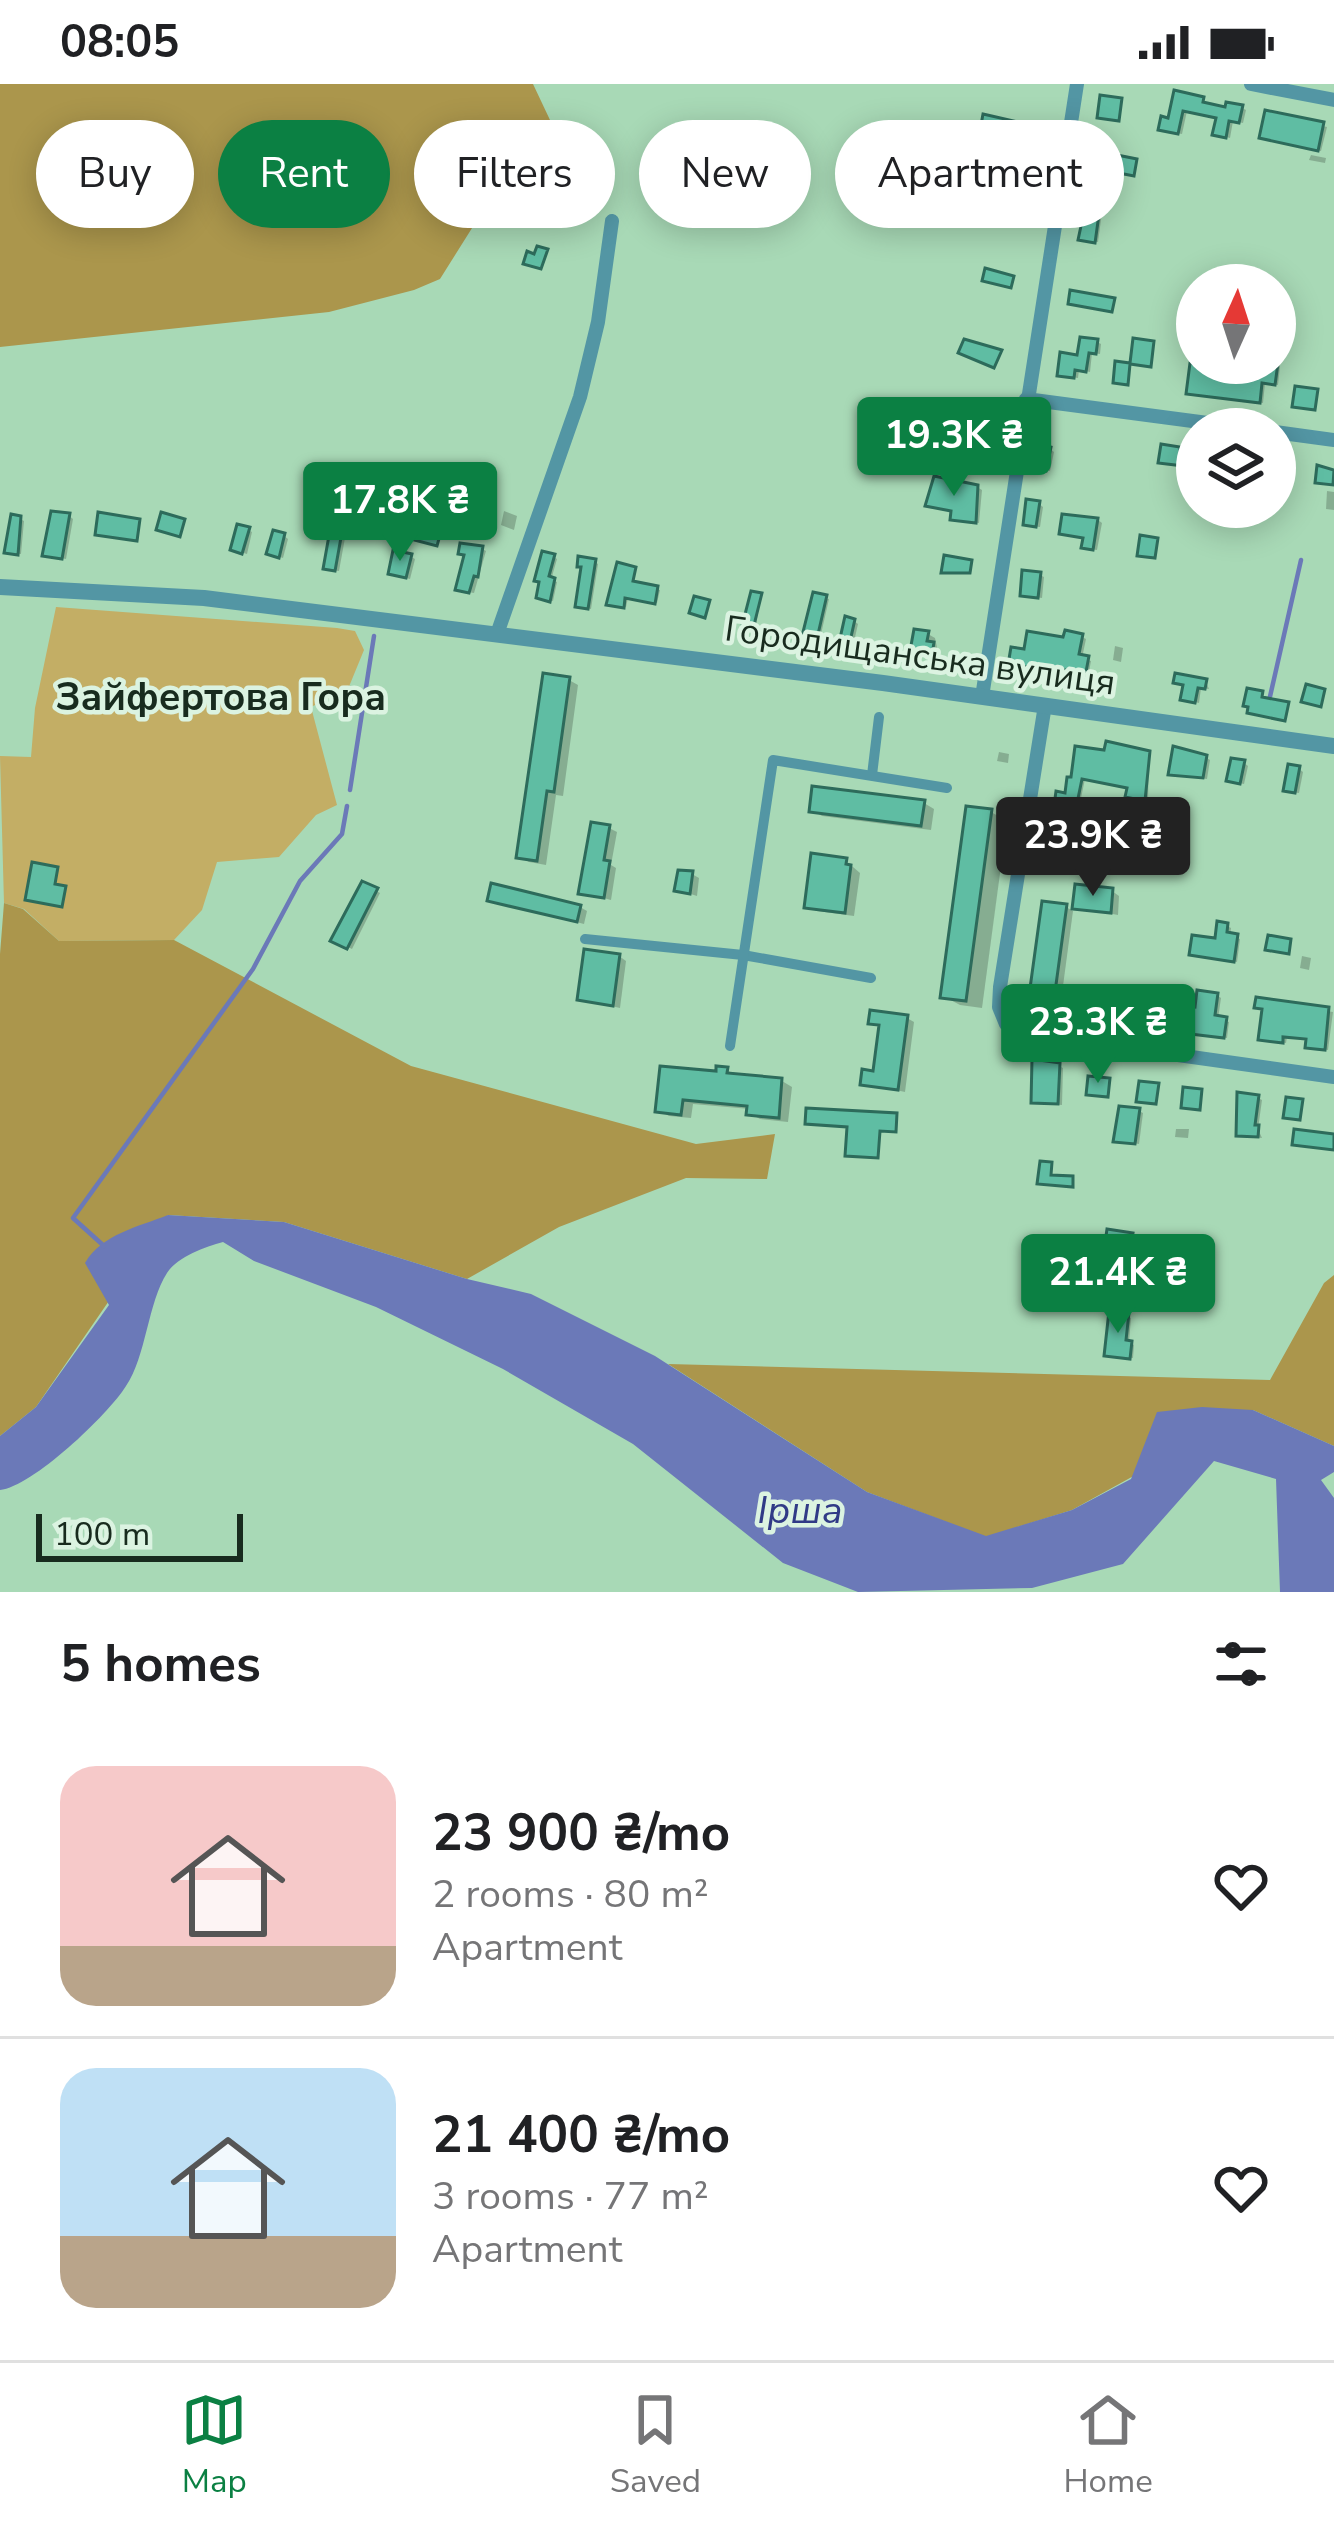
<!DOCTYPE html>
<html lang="en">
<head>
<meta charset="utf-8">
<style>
	:root { --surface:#fff; --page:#f6f6f6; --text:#202124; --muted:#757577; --line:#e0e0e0; --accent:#0b8043 }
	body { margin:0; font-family:"Nunito Sans",sans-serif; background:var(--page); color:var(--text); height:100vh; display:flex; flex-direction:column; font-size:45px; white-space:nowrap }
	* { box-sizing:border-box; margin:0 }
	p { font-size:39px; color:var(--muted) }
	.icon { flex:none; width:66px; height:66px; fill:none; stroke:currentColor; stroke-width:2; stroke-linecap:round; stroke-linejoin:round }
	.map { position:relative; height:1508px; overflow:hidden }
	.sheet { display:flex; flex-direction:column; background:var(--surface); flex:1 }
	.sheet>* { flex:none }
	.top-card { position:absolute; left:36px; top:36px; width:1263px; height:108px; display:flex; gap:24px }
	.needle { width:78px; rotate:3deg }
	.buttons { position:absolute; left:1176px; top:180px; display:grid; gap:24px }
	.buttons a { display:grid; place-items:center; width:120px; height:120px; border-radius:50%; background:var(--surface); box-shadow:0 6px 30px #0003; font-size:60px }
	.scale { position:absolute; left:36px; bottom:30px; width:207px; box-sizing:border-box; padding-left:12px; border:6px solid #182b1e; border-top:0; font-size:33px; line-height:42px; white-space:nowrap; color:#182b1e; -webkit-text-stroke:9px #dbf3e1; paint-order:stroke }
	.price { position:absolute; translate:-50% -102px; padding:0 27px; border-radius:12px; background:var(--accent); color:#fff; font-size:39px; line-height:78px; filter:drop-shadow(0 3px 6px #0008) }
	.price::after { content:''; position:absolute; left:50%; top:72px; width:36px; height:27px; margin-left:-18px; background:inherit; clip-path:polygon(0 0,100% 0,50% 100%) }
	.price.active { background:#222; color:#fff }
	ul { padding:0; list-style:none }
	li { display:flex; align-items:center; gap:36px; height:300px; padding:0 60px }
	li+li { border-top:3px solid var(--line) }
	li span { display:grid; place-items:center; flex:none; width:336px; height:240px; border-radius:36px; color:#555 }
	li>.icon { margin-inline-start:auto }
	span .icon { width:144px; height:144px; fill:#fffc; stroke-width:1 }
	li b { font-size:51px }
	h2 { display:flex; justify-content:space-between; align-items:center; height:144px; padding:0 60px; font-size:51px }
	.pill { padding:0 42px; border-radius:54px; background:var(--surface); box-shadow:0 6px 30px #0003; font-size:42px; line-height:108px }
	.pill.active { background:var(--accent); color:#fff }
	.status { display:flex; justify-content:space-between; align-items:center; height:84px; padding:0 60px; background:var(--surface); direction:ltr }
	.status svg { height:33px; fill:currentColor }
	.menu { display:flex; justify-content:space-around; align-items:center; height:168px; border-top:3px solid var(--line); background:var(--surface); font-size:33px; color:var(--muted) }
	.menu a { display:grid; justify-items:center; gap:6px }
	.menu .active { color:var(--accent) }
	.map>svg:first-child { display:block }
	.green { fill:#c3ae65 }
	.forest { fill:#ab964c }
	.water { fill:#6b79b8 }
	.shadow { fill:#0003 }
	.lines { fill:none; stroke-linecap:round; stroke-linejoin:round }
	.stream { stroke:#6b79b8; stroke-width:4.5 }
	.building { fill:#5fbda3; stroke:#2d6b5b; stroke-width:3 }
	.pedestrian { stroke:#5396a4; stroke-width:10 }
	.minor { stroke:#5396a4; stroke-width:14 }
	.tertiary { stroke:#5396a4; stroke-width:16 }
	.labels { text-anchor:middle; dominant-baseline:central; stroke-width:9; stroke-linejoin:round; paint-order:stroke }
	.street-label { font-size:36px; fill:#182b1e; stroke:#dbf3e1 }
	.neighbourhood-label { font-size:39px; font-weight:bold; fill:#182b1e; stroke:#dbf3e1 }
	.water-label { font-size:39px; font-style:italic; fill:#303a86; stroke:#dbf3e1 }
</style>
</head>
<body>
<div class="status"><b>08:05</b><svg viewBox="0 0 49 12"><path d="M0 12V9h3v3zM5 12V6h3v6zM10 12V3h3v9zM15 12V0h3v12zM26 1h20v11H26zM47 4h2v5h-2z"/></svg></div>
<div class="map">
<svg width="1334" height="1508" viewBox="0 0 1334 1508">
	<rect width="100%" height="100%" fill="#a8d9b6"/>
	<polygon class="green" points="56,523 337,544 355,547 364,566 348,605 311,623 337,721 316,731 279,773 217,778 202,826 174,856 59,857 24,825 4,819 0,672 31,673 35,624"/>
	<g class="forest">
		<polygon points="0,0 533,0 575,89 577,114 484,125 440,195 414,206 329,228 0,263"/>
		<polygon points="4,819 23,825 59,857 174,856 411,982 696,1060 775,1050 767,1095 686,1094 559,1143 467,1195 284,1138 168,1131 36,1323 0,1352 0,870"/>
		<polygon points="1334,1191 1334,1362 1253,1326 1072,1426 986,1453 867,1408 668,1280 1270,1296 1324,1199"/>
	</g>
	<path class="water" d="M168 1131 284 1138 467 1195 531 1210 655 1272 867 1408 986 1452 1072 1426 1131 1395 1157 1328 1202 1323 1253 1326 1334 1362V1388L1321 1396 1334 1414V1508H1280L1276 1395 1214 1377 1123 1480 1032 1504 858 1508 783 1479 633 1360 503 1285 376 1223 254 1177 223 1158C205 1163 177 1173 167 1189 148 1218 146 1273 126 1302 108 1331 32 1403 0 1406V1352L36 1323 109 1221 85 1179C102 1150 138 1143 168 1131Z"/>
	<g class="shadow">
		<polygon points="1176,10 1203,15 1205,22 1227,27 1242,24 1246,26 1243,39 1233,37 1230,54 1219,51 1219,34 1187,27 1182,50 1165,47"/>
		<polygon points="1268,29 1327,43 1321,67 1266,55"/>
		<polygon points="1311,71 1326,74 1325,79 1309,76"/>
		<polygon points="1100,119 1103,121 1098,158 1084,156"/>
		<polygon points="1097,258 1101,260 1100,270 1092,269 1090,288 1079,286 1078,294 1064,292"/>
		<polygon points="1214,279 1234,279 1231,297 1252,300 1277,281 1280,282 1278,301 1265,299 1263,319 1193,310"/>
		<polygon points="1050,365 1054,368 1050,387 1041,385"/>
		<polygon points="1275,380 1288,383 1286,398 1275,396"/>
		<polygon points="977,403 982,406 979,439 958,437"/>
		<polygon points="1327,407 1334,408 1334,426 1326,425"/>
		<polygon points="1039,420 1043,423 1040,443 1030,442"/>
		<polygon points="504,427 517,432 514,446 501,441"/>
		<polygon points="69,432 73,435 66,475 50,472"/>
		<polygon points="20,435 24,437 21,470 11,469"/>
		<polygon points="1098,436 1102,439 1097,466 1089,465"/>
		<polygon points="248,446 252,448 247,470 237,467"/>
		<polygon points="341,451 345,454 339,487 330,486"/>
		<polygon points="284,452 288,455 283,474 274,471"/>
		<polygon points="482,465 486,467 474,509 462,507 467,471"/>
		<polygon points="411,473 415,475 410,495 395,491"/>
		<polygon points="554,473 557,475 551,496 557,498 553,517 542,515"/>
		<polygon points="595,478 598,480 591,525 581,523"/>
		<polygon points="635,486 634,500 660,506 657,519 628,514 626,523 612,521"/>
		<polygon points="1040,491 1044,493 1042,514 1027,512"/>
		<polygon points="760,512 756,544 748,542"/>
		<polygon points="815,512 829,515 819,559 808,556"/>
		<polygon points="854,537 858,540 853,562 846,560"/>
		<polygon points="928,550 935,554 939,573 914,566"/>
		<polygon points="1082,553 1086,555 1082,574 1091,577 1088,593 1073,590 1026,569"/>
		<polygon points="1115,562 1123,564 1121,578 1113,576"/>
		<polygon points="569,596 578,601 563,712 556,711 546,781 529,778 520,773"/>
		<polygon points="1206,598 1209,605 1201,604 1199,619 1183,615"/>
		<polygon points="999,668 1009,670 1008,679 997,677"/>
		<polygon points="1149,670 1148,716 1131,713 1130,703 1085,695 1077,733 1059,730 1073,696"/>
		<polygon points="1205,673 1210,676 1207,695 1172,690"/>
		<polygon points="1244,679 1248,682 1244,700 1234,698"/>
		<polygon points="1299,685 1303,688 1299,709 1290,708"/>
		<polygon points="924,719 934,725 931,746 822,732 812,726"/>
		<polygon points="991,728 1007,737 982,924 960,921 943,912"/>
		<polygon points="609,744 617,748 611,781 616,784 611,816 582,808"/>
		<polygon points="846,777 860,789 854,832 817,827 807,822"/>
		<polygon points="692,790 699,794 697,812 678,806"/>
		<polygon points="364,801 380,809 352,865 334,856"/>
		<polygon points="1112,807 1119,812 1118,831 1075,823"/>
		<polygon points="490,816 580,823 587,827 584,840"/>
		<polygon points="1066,823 1073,827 1059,932 1037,929 1030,925"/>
		<polygon points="1227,842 1231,844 1230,852 1240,855 1237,878 1197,872 1217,858"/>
		<polygon points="619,872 626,877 620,924 580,915"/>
		<polygon points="1302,872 1311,874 1309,886 1300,884"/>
		<polygon points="1217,911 1221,914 1218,935 1229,938 1227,954 1168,946"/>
		<polygon points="1258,916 1333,928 1328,966 1312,964 1309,955 1287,953 1286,959 1265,956 1265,925"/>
		<polygon points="1138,920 1142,922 1140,945 1118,941"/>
		<polygon points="907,934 914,938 905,1008 863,999 876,990 882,943 871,938"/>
		<polygon points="1059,982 1063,984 1062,1021 1038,1019"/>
		<polygon points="727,986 739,993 782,997 792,1003 788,1038 760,1035 749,1029 750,1025 693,1020 691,1034 669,1032 658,1026"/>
		<polygon points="1258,1014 1262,1016 1258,1045 1262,1054 1243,1052"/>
		<polygon points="1139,1027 1143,1029 1139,1060 1116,1056"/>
		<polygon points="1176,1045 1189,1045 1188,1054 1175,1053"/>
		<polygon points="1128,1232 1131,1234 1129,1258 1134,1261 1133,1274 1111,1272"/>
	</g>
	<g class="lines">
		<g class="stream">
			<polyline points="1269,617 1301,476"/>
			<polyline points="350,706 374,552"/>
			<polyline points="104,1162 73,1134 253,885 300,797 342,750 347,722"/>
		</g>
	</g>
	<g class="building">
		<polygon points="1174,6 1204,13 1203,18 1225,23 1226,18 1243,21 1239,39 1229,37 1226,54 1212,51 1216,34 1183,27 1178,50 1158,46 1161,32 1168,34"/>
		<polygon points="1100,11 1122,14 1119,37 1097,34"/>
		<polygon points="1265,26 1324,38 1318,67 1259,54"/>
		<polygon points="983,30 1022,39 1019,51 981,41"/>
		<polygon points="1092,66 1137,75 1134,92 1088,83"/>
		<polygon points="1001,104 1025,113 1021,123 997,114"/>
		<polygon points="1087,114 1101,116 1095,159 1078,156"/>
		<polygon points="537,162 548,165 541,185 523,180 527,167 534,170"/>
		<polygon points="985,184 1014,192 1011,204 982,197"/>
		<polygon points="1070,206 1115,214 1112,228 1068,220"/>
		<polygon points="1080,253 1098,255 1096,270 1089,269 1086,288 1075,286 1074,294 1057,292 1060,268 1077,271"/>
		<polygon points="1133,254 1154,257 1151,283 1130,280 1128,301 1113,299 1115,277 1130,279"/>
		<polygon points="964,255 1002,266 994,284 958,269"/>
		<polygon points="1190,279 1231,279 1229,294 1250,296 1252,283 1264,285 1264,279 1278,279 1275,301 1262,299 1260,319 1186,310"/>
		<polygon points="1295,302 1318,305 1315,326 1292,323"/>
		<polygon points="1039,360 1051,363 1046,387 1034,384"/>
		<polygon points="1161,360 1180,363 1180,368 1186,369 1184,382 1158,379"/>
		<polygon points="1317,381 1334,386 1333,401 1315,399"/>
		<polygon points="934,392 978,401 976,439 950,436 951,427 925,422"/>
		<polygon points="1026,415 1040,417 1036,443 1023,441"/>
		<polygon points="51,427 70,429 62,475 42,472"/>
		<polygon points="98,428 140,435 137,457 95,451"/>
		<polygon points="161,428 185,435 180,453 156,446"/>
		<polygon points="11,430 21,432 18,471 4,469"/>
		<polygon points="1062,430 1098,434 1093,466 1081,464 1083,454 1059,450"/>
		<polygon points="237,440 250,443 242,470 230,466"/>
		<polygon points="417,444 440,451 437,462 414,456"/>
		<polygon points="273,446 285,449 279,474 266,470"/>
		<polygon points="330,446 342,448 335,487 323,485"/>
		<polygon points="1140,451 1158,454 1155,474 1137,472"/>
		<polygon points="460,459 483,462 478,493 474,492 469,509 455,506 464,471 458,470"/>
		<polygon points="393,466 412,470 406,494 388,490"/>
		<polygon points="542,467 555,470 549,492 555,494 550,518 536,514 539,498 534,497"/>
		<polygon points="944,471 972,476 970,489 941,489"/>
		<polygon points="578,472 596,475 588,525 575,523 581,483 577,483"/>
		<polygon points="617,478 636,483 633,497 658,502 655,520 625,514 624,524 606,521"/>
		<polygon points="1022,486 1041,488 1038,514 1020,512"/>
		<polygon points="751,507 762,509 753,545 742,542"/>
		<polygon points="813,508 827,511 816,559 801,556"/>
		<polygon points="694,512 710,516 705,534 689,529"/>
		<polygon points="845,532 855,535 849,562 839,559"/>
		<polygon points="914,545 929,547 927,557 934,558 932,571 910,567"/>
		<polygon points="1065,546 1083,550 1079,570 1089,572 1085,593 1066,590 1067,586 1008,581 1011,563 1024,565 1027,547 1063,553"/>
		<polygon points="543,589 570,593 554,708 547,707 537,777 516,774"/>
		<polygon points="1175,589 1207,595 1205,605 1198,604 1195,619 1180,616 1183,601 1173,599"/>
		<polygon points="1306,600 1325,605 1321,623 1301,618"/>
		<polygon points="1247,604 1263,607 1262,613 1289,618 1285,637 1247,629 1248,623 1243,622"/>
		<polygon points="1106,657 1150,667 1145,717 1125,713 1127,704 1082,695 1074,734 1053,730 1056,707 1065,709 1067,693 1071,693 1075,662 1104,666"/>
		<polygon points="1173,662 1207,671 1203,694 1168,691"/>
		<polygon points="1231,674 1245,676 1240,700 1226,697"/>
		<polygon points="1288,680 1300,682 1295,709 1283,707"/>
		<polygon points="812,702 925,716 921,742 809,728"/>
		<polygon points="966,722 992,725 966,917 940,914"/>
		<polygon points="591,738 610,741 604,776 610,777 604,814 578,810"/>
		<polygon points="811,769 847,774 846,780 851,781 845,829 804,824"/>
		<polygon points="32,778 58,783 55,800 66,802 62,823 25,816"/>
		<polygon points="678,786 693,787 690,810 674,807"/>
		<polygon points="362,797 378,804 347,865 330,857"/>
		<polygon points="491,799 581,821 577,838 487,817"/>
		<polygon points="1075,800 1113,804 1111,829 1072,825"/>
		<polygon points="1042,817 1067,820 1052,930 1027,926"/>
		<polygon points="1217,837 1228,839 1227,848 1238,850 1234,878 1189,871 1192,851 1215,854"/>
		<polygon points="1268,851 1291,855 1289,870 1265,866"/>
		<polygon points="584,865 620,870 613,922 577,916"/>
		<polygon points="1197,906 1218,909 1215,931 1227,933 1224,954 1165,947 1169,920 1195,923"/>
		<polygon points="1256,913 1329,923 1325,966 1305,964 1306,955 1283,953 1283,959 1258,956 1262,925 1254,924"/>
		<polygon points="1117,915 1138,917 1136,944 1114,942"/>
		<polygon points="870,926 908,931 898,1006 860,1001 862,985 873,987 879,941 868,940"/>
		<polygon points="1032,975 1060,979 1058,1020 1031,1019"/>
		<polygon points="660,982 716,987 716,982 728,983 727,989 782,994 779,1034 746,1031 747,1022 683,1016 681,1031 655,1028"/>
		<polygon points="1088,992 1110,994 1108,1013 1086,1011"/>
		<polygon points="1139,997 1159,999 1156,1020 1136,1018"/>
		<polygon points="1183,1003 1202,1005 1200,1026 1181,1024"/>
		<polygon points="1237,1008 1259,1011 1255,1041 1259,1041 1258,1053 1236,1052"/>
		<polygon points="1286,1013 1303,1015 1300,1036 1283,1034"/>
		<polygon points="1119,1022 1140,1024 1135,1060 1113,1058"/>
		<polygon points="806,1024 897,1029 896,1048 880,1047 878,1074 845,1072 847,1043 805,1040"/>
		<polygon points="1294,1045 1334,1050 1334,1066 1292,1061"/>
		<polygon points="1040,1077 1052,1078 1051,1091 1073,1092 1073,1103 1037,1100"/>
		<polygon points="1107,1145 1133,1149 1129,1170 1104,1166"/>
		<polygon points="1109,1227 1129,1229 1126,1256 1132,1257 1130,1275 1104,1272"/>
	</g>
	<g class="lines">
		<g class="pedestrian">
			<polyline points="872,691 879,633"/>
			<polyline points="585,855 743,871 871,894"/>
			<polyline points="730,962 773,676 947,704"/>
		</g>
		<g class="minor">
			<polyline points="1251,0 1334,16"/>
			<polyline points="1026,315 1253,345"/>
			<polyline points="1275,348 1334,356"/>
			<polyline points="497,550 580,313 598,238 612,137"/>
			<polyline points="982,613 1077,0"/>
			<polyline points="1045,621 1000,903 999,923 1006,940 1035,951 1334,993"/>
		</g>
		<polyline class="tertiary" points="0,503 204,514 883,599 1334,662"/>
	</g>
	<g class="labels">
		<g class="street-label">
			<text transform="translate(920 572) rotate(8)">Городищанська вулиця</text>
		</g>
		<g class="neighbourhood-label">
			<text x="221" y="613">Зайфертова Гора</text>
		</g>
		<g class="water-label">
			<text x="800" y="1426">Ірша</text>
		</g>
	</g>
</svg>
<div class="buttons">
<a><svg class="needle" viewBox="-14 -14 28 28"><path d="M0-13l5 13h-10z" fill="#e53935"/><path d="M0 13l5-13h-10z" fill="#757577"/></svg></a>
<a><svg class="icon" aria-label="layers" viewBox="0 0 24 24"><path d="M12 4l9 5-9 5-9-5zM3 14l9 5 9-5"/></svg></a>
</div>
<div class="scale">100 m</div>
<b class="price" style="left:954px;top:415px">19.3K ₴</b>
<b class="price" style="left:400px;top:480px">17.8K ₴</b>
<b class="price active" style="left:1093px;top:815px">23.9K ₴</b>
<b class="price" style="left:1098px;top:1002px">23.3K ₴</b>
<b class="price" style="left:1118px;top:1252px">21.4K ₴</b>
<div class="top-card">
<a class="pill">Buy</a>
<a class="pill active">Rent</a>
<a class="pill">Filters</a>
<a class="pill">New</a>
<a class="pill">Apartment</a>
</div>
</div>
<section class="sheet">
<h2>5 homes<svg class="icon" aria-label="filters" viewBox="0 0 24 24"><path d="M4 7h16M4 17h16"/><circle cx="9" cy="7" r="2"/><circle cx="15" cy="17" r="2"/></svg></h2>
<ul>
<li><span style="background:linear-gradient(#f6c9c9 75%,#b9a48a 0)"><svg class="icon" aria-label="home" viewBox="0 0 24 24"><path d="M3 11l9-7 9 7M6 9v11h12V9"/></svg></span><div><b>23 900 ₴/mo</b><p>2 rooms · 80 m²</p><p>Apartment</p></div><svg class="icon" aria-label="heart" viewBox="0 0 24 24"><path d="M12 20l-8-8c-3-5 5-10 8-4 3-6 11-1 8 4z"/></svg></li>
<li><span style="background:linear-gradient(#bfe0f5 70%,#b9a48a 0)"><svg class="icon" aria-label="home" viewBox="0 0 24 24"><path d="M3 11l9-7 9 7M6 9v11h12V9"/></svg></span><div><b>21 400 ₴/mo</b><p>3 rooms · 77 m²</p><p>Apartment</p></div><svg class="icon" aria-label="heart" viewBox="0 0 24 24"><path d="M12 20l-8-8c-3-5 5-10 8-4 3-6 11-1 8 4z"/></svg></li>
</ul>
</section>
<nav class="menu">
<a class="active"><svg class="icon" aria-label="map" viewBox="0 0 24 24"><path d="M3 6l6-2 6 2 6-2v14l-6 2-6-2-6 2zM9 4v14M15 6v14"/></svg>Map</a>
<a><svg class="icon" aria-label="saved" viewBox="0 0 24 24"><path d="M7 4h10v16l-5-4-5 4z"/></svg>Saved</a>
<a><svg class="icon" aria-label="home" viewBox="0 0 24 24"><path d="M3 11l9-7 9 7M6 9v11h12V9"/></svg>Home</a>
</nav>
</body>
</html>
